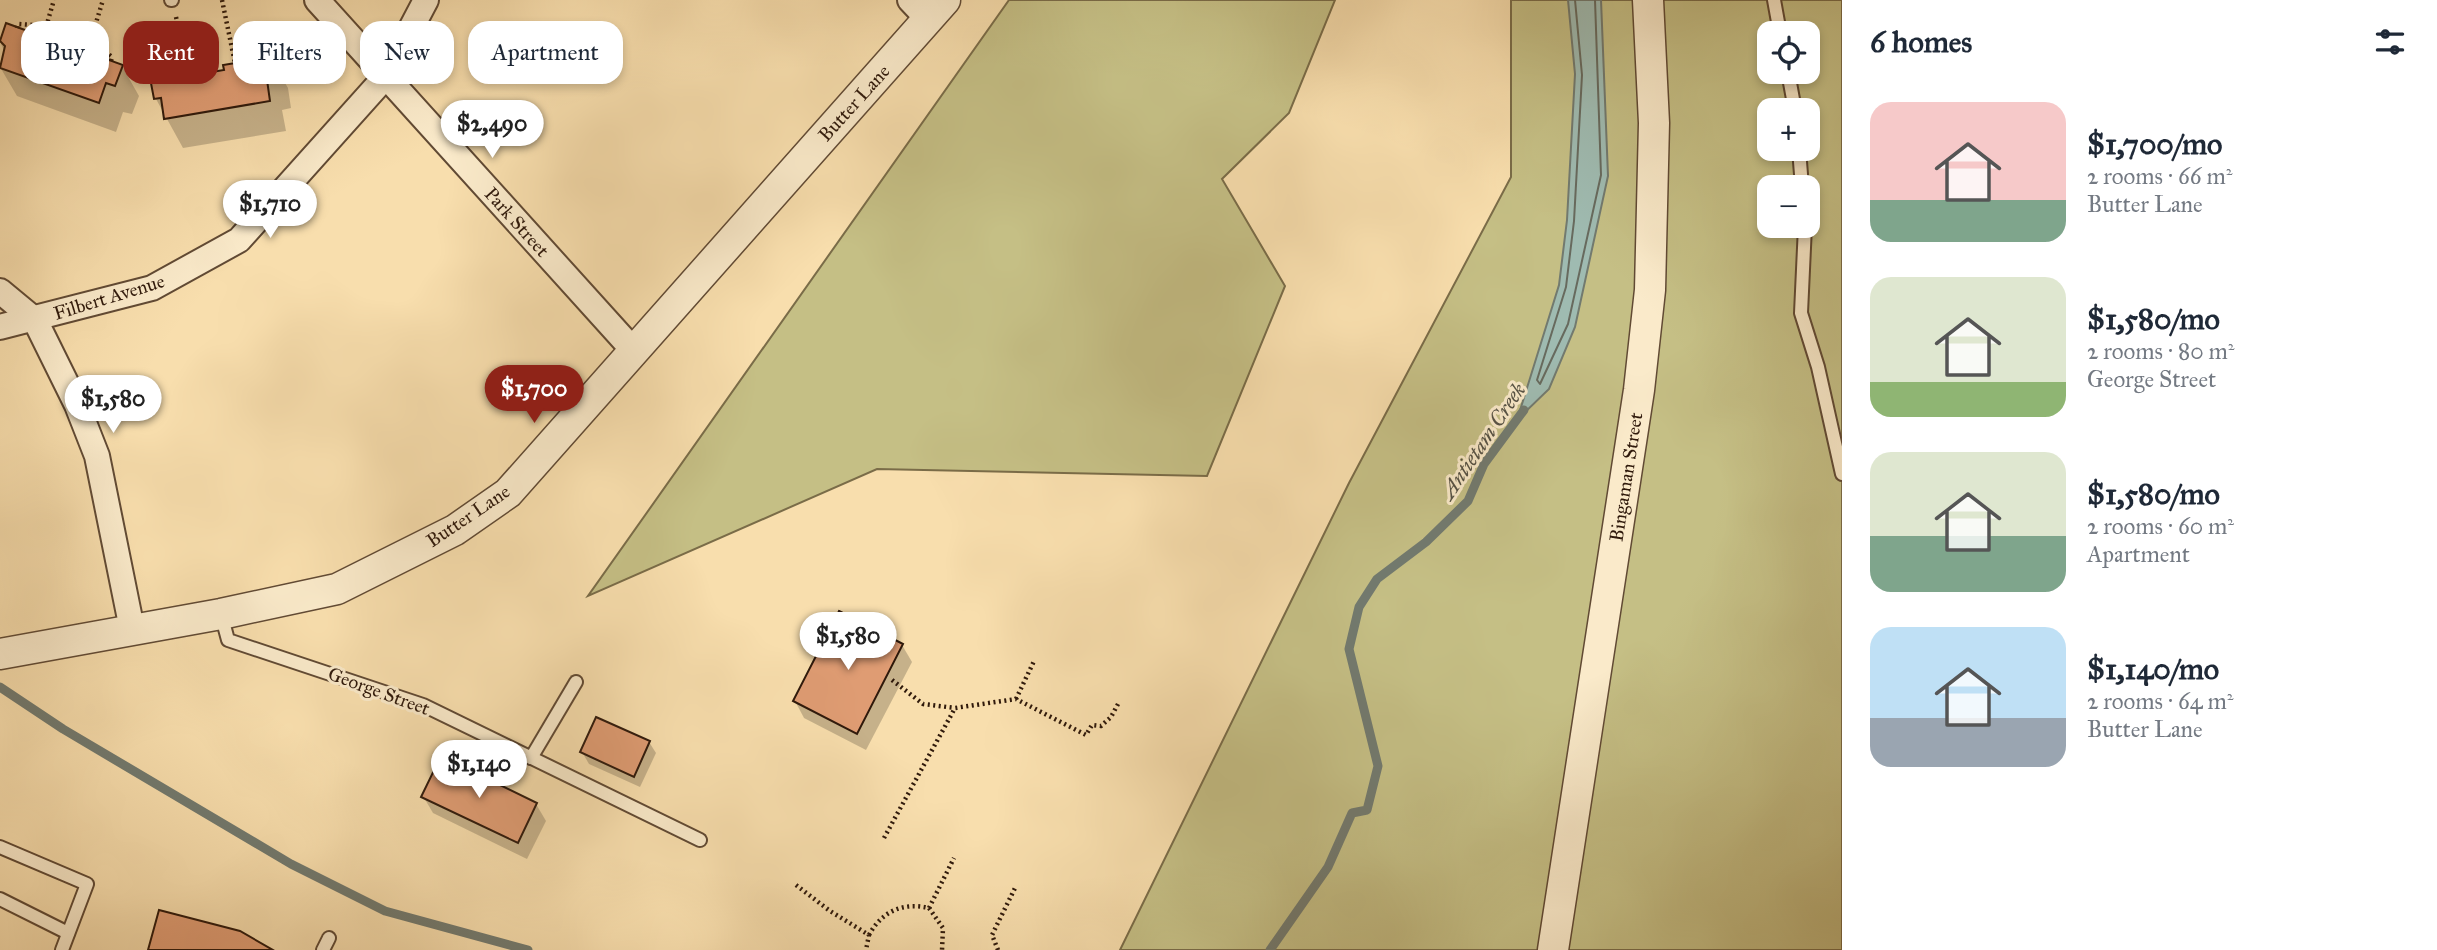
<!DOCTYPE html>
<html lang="en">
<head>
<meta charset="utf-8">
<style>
	:root { --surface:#fff; --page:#f2f2f3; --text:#1f2937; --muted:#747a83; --accent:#8f2418 }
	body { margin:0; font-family:"IM FELL Great Primer",serif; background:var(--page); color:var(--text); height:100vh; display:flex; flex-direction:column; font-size:26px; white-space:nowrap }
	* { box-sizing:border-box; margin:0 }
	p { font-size:23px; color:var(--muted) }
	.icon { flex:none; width:38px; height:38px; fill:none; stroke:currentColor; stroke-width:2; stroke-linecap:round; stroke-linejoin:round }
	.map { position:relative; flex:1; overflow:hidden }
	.panel { display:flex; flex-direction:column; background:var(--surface); width:595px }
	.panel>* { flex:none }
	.top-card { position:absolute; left:21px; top:21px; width:665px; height:63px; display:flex; gap:14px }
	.fabs { position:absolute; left:1757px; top:21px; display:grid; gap:14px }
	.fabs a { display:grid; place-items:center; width:63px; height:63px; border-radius:14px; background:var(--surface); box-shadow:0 4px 10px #0003; font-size:35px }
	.price { position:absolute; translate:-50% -60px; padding:0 16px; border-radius:24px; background:#fff; color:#222; font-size:23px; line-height:46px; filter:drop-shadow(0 2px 4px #0008) }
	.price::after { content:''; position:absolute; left:50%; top:42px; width:21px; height:16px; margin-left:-10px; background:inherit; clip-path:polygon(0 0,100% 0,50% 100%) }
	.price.current { background:var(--accent); color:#fff }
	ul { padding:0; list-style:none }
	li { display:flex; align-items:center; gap:21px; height:175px; padding:0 28px }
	li span { display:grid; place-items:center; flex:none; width:196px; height:140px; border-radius:21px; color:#555 }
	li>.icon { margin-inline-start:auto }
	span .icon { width:84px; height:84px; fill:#fffc; stroke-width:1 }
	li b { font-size:30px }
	h2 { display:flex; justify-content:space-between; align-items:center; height:84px; padding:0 28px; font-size:30px }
	.tag { padding:0 24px; border-radius:21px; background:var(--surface); box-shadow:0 4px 10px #0003; font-size:24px; line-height:63px }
	.tag.current { background:var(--accent); color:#fff }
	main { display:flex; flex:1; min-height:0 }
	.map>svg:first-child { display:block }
	.green { fill:#c5bf85; stroke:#7a6c48; stroke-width:2; fill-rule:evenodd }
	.water { fill:#9fbbb1; stroke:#727a6f; stroke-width:2 }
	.shadow { fill:#0003 }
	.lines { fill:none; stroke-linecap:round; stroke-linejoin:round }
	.shore { stroke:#676a5e; stroke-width:2 }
	.stream { stroke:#727a6f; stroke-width:9 }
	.building { fill:#df9c73; stroke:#2f190b; stroke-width:2 }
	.service-casing { stroke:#614a34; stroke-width:16 }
	.minor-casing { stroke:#614a34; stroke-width:28 }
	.tertiary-casing { stroke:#614a34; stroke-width:33 }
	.path { stroke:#2f190b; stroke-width:4.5; stroke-dasharray:2 3.5; stroke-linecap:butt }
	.service { stroke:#faeaca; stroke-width:12 }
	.minor { stroke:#faeaca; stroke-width:24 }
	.tertiary { stroke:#faeaca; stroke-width:30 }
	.labels { text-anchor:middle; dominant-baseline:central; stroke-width:6; stroke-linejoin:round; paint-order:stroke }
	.street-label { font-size:19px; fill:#2f190b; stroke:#faeaca }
	.water-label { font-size:21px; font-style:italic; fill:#565245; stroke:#faeaca }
</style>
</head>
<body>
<main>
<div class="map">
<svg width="1842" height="950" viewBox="0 0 1842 950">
	<rect width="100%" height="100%" fill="#f8dead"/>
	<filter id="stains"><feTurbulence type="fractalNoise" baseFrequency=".00286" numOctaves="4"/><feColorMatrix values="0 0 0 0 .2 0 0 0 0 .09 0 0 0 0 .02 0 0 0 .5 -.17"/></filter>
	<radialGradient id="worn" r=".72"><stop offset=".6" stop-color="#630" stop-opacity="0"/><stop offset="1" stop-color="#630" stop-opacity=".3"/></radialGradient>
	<g class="green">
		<polygon points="1009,0 1335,0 1289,113 1222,179 1285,286 1207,476 877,469 588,596"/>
		<path d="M1511 0H1842V950H1120L1349 483 1511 177ZM1769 33H1808V72H1769ZM1769 110H1808V149H1769ZM1769 187H1808V226H1769Z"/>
	</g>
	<polygon class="water" points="1568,0 1601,0 1608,176 1575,327 1549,389 1517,420 1559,285 1567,220 1575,74"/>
	<g class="shadow">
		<polygon points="8,25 51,41 55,48 122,66 139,96 132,114 123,112 116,132 17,96 0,67 5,52 1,44"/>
		<polygon points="271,59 288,88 291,108 282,110 286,131 183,148 156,99 152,79 200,76"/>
		<polygon points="902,645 912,662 866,750 804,718 795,701"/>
		<polygon points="649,742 656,753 640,787 589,764 582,752"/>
		<polygon points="423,796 536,804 546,821 527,859 433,813"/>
	</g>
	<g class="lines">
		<polyline class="shore" points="1575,0 1582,75 1574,221 1566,287 1537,380 1540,384 1568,324 1601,175 1595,0"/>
		<g class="stream">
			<polyline points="0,687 63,729 291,864 385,911 528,950"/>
			<polyline points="1270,950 1328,867 1352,813 1367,810 1378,766 1349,649 1359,607 1377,579 1426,542 1468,501 1484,464 1524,410"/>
		</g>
	</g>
	<g class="building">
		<polygon points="6,23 52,40 51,45 75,53 76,48 123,65 115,86 106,83 99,103 0,68 5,46 0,41"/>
		<polygon points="272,57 276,79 267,80 270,101 164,119 161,98 154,99 150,78 198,69 199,74 224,70 223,65"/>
		<polygon points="839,611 903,644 857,734 793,701"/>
		<polygon points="596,717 650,741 634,777 580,752"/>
		<polygon points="441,756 537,803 518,843 421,797"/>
		<polygon points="159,910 240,931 273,950 148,950"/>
	</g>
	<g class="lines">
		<g class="service-casing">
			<g id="service">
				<polyline points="171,0 172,0"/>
				<polyline points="1774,0 1780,33"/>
				<polyline points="1788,72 1795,110"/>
				<polyline points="1799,149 1802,187"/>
				<polyline points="1805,226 1801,313 1818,367 1842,474"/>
				<polyline points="221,614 228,640 423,705 700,840"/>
				<polyline points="531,758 576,682"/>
				<polyline points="0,847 87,884 62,950"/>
				<polyline points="0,899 68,933"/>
				<polyline points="323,950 329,938"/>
			</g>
		</g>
		<g class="minor-casing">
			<g id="minor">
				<polyline points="317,0 634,351"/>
				<polyline points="910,0 928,19"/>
				<polyline points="0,291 35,320 77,405 97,456 132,629"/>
				<polyline points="0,327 152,288 239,240 386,76 426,0"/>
			</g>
		</g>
		<g class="tertiary-casing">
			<g id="tertiary">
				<polyline points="0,654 221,614 337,589 455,530 508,493 945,0"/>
				<polyline points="1553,950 1639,390 1650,290 1654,123 1648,0"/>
			</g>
		</g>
		<g class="path">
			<polyline points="222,0 235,63"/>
			<polyline points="176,17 189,71"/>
			<polyline points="17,28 18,24 47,26"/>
			<polyline points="43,37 54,0"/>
			<polyline points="92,41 112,57 111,61"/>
			<polyline points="87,52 103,0"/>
			<polyline points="233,52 259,55 259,59"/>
			<polyline points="161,76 161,72 186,59"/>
			<polyline points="892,680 923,704 955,708"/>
			<polyline points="1016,699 1034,661"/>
			<polyline points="884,838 955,708 1016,699 1086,735 1092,725 1101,726 1111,717 1118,704"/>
			<polyline points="796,885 830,911 869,935 866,950"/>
			<polyline points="929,908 943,928 942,950"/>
			<path d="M869 935C882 911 903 902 929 908L954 858"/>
			<polyline points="998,950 992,935 1015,888"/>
		</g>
		<use href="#service" class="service"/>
		<use href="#minor" class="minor"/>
		<use href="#tertiary" class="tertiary"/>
	</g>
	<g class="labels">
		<g class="street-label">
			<text transform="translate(854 103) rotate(-48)">Butter Lane</text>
			<text transform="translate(517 222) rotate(48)">Park Street</text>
			<text transform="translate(109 297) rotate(-17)">Filbert Avenue</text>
			<text transform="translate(1626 477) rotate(-81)">Bingaman Street</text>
			<text transform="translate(468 516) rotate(-34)">Butter Lane</text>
			<text transform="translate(379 691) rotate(20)">George Street</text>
		</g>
		<g class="water-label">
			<text transform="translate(1483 441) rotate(-56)">Antietam Creek</text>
		</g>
	</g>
	<rect width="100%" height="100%" filter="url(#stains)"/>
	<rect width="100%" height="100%" fill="url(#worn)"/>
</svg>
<div class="fabs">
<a><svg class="icon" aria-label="locate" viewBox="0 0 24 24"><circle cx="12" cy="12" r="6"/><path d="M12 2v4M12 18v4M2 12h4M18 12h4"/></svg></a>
<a>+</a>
<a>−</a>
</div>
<b class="price" style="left:492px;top:160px">$2,490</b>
<b class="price" style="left:270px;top:240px">$1,710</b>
<b class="price current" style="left:534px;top:425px">$1,700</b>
<b class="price" style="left:113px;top:435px">$1,580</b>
<b class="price" style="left:848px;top:672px">$1,580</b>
<b class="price" style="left:479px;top:800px">$1,140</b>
<div class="top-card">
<a class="tag">Buy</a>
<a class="tag current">Rent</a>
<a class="tag">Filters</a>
<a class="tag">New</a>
<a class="tag">Apartment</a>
</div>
</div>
<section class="panel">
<h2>6 homes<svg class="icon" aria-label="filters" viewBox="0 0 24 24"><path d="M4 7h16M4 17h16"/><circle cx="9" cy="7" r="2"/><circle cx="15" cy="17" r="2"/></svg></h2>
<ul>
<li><span style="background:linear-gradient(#f6c9c9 70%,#7fa58c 0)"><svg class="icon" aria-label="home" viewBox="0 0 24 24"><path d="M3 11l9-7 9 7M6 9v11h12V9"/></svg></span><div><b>$1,700/mo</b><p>2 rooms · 66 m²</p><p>Butter Lane</p></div></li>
<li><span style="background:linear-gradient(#dfe7d0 75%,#8fb573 0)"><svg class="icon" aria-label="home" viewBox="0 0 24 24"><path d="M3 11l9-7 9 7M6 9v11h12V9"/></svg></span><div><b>$1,580/mo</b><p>2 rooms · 80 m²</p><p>George Street</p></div></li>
<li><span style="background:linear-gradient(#dfe7d0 60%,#7fa58c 0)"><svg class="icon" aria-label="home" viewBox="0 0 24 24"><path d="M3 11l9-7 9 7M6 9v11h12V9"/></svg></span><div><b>$1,580/mo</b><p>2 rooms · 60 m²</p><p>Apartment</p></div></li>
<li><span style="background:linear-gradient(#bfe0f5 65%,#9aa5b1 0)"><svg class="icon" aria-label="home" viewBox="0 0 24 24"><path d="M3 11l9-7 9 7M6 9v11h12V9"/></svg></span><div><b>$1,140/mo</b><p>2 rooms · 64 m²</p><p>Butter Lane</p></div></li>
</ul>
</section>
</main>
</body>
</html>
